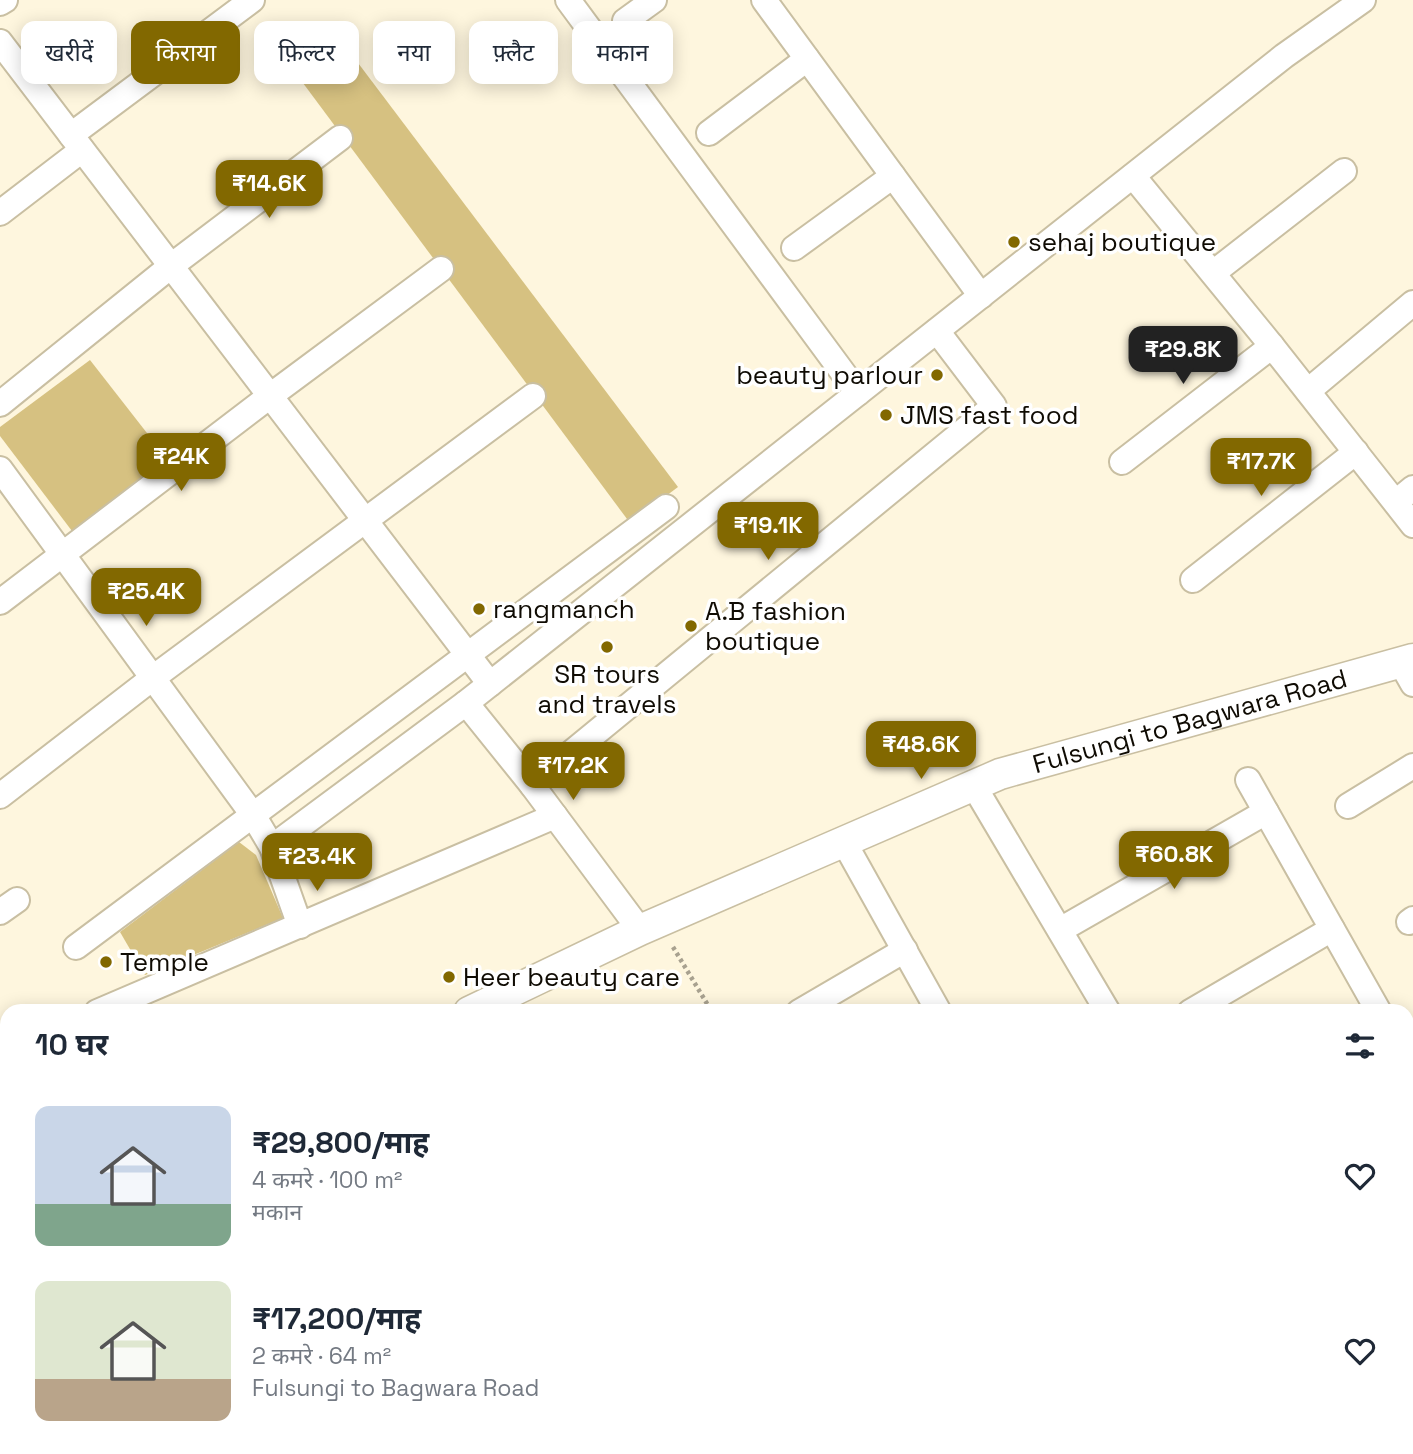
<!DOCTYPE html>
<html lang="hi">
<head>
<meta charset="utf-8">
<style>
	:root { --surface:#fff; --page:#f2f2f3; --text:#1f2937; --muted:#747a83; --accent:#826800 }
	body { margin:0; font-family:"Space Grotesk","Noto Sans Devanagari",sans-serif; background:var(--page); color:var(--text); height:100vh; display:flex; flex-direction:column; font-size:26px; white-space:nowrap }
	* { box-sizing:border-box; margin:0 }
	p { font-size:23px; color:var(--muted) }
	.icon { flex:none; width:38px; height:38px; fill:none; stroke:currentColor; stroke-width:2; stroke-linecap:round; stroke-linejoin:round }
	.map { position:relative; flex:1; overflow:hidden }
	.side { position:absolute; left:0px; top:1004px; width:1414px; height:450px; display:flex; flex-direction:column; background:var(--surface); border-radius:21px 21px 0 0; box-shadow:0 4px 18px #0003 }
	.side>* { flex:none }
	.top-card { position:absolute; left:21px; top:21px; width:700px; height:63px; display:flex; gap:14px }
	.price { position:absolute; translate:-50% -60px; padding:0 16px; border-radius:14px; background:var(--accent); color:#fff; font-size:23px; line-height:46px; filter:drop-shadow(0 2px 4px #0008) }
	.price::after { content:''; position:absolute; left:50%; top:42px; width:21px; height:16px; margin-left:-10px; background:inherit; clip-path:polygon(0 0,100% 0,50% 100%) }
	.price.active { background:#222; color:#fff }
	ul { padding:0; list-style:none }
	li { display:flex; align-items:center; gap:21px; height:175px; padding:0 35px }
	li span { display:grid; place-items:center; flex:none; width:196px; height:140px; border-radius:14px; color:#555 }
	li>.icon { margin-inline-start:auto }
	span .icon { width:84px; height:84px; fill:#fffc; stroke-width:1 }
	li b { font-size:30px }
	h2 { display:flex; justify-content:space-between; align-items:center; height:84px; padding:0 35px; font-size:30px }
	.tag { padding:0 24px; border-radius:14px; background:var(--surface); box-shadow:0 4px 18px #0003; font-size:24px; line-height:63px }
	.tag.active { background:var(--accent); color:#fff }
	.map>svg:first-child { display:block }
	.green { fill:#d6c181 }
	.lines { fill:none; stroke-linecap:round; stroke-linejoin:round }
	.minor-casing { stroke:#c9bfa2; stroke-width:28 }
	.tertiary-casing { stroke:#c9bfa2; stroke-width:33 }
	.path { stroke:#a8a18f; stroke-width:4.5; stroke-dasharray:3.5 3.5; stroke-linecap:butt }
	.minor { stroke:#fff; stroke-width:24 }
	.tertiary { stroke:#fff; stroke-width:30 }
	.poi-dot { fill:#826800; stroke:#fff; stroke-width:2.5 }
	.labels { text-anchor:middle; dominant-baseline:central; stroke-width:7; stroke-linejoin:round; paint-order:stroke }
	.poi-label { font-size:26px; fill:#0f0b03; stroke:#fff; text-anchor:start }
	.street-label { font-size:26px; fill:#0f0b03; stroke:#fff }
</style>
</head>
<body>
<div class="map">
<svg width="1413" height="1454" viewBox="0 0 1413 1454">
	<rect width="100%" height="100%" fill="#fef6de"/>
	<g class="green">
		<polygon points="346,47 678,487 630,523 300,79"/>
		<polygon points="90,360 168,460 72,531 0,436 0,427"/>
		<polygon points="239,842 256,855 283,918 145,975 120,932"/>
	</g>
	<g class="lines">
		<g class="minor-casing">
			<g id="minor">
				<polyline points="568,0 858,393"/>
				<polyline points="764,0 981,296"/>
				<polyline points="0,3 5,0"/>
				<polyline points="625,21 654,0"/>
				<polyline points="0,42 490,684"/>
				<polyline points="709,133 807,59"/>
				<polyline points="71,135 252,0"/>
				<polyline points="1133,176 1272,346 1413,525"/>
				<polyline points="0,213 82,150"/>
				<polyline points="794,248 893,176"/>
				<polyline points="1213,273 1344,171"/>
				<polyline points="1308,391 1413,303"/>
				<polyline points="0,404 171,266 340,138"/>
				<polyline points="1122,462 1272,346"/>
				<polyline points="0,469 253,815 272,847 300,926"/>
				<polyline points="1396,502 1413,488"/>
				<polyline points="1193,580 1356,452"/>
				<polyline points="0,602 270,396 441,269"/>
				<polyline points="1401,663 1413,684"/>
				<polyline points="466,703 532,785 640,930"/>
				<polyline points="1248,780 1379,1012"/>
				<polyline points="532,785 994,406 937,331"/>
				<polyline points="974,786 1108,1012"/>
				<polyline points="0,796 154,677 533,396"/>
				<polyline points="1348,806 1413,766"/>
				<polyline points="844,842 939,1012"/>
				<polyline points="272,847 466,703 1284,56 1363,0"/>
				<polyline points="0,912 17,900"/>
				<polyline points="1409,922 1413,919"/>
				<polyline points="1060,930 1266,812"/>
				<polyline points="76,947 666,507"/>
				<polyline points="97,1012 555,816"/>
				<polyline points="799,1012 905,950"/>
				<polyline points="1190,1012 1332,929"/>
				<polyline points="1407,1061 1413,1071"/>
				<polyline points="1407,1211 1413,1208"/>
				<polyline points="0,1223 7,1220"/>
				<polyline points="0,1265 7,1274"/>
				<polyline points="2,1419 7,1415"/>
				<polyline points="136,1447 141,1454"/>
				<polyline points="287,1447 291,1454"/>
				<polyline points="748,1447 753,1454"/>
				<polyline points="1181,1447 1185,1454"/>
				<polyline points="469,1454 479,1447"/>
				<polyline points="579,1454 589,1447"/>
				<polyline points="888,1454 897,1447"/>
				<polyline points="1113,1454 1126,1447"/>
				<polyline points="1395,1454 1403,1447"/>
			</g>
		</g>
		<g class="tertiary-casing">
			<g id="tertiary">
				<path id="s1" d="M469 1012 640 930 1000 774 1413 659"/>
				<polyline points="0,1185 7,1182"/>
			</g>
		</g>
		<g class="path">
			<polyline points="673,947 712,1012"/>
			<polyline points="1407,1321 1413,1316"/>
			<polyline points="1001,1447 1006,1454"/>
			<polyline points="1235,1454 1244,1447"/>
		</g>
		<use href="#minor" class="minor"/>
		<use href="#tertiary" class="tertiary"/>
	</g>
	<g class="poi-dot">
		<circle cx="1014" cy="242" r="7"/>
		<circle cx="937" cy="375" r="7"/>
		<circle cx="886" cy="415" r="7"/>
		<circle cx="479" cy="609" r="7"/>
		<circle cx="691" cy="626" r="7"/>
		<circle cx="607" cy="647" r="7"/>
		<circle cx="106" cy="962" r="7"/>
		<circle cx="449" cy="977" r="7"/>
	</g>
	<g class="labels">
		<g class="poi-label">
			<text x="1028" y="242">sehaj boutique</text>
			<text x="923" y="375" text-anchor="end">beauty parlour</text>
			<text x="900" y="415">JMS fast food</text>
			<text x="493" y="609">rangmanch</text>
			<text x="705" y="611">A.B fashion<tspan x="705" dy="30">boutique</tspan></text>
			<text x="607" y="674" text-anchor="middle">SR tours<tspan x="607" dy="30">and travels</tspan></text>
			<text x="120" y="962">Temple</text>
			<text x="463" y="977">Heer beauty care</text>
		</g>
		<g class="street-label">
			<text stroke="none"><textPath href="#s1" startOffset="779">Fulsungi to Bagwara Road</textPath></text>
		</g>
	</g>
</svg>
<b class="price" style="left:269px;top:220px">₹14.6K</b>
<b class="price active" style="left:1183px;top:386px">₹29.8K</b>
<b class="price" style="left:181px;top:493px">₹24K</b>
<b class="price" style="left:1261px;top:498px">₹17.7K</b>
<b class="price" style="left:768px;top:562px">₹19.1K</b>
<b class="price" style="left:146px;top:628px">₹25.4K</b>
<b class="price" style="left:921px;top:781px">₹48.6K</b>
<b class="price" style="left:573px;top:802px">₹17.2K</b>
<b class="price" style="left:1174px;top:891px">₹60.8K</b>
<b class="price" style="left:317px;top:893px">₹23.4K</b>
<div class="top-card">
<a class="tag">खरीदें</a>
<a class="tag active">किराया</a>
<a class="tag">फ़िल्टर</a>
<a class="tag">नया</a>
<a class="tag">फ़्लैट</a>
<a class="tag">मकान</a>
</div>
<section class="side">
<h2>10 घर<svg class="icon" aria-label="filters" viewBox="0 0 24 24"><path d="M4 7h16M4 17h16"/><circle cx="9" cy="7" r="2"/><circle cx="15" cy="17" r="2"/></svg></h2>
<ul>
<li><span style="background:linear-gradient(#c9d6e8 70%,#7fa58c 0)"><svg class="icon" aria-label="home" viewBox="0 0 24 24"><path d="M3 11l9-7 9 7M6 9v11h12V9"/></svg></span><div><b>₹29,800/माह</b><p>4 कमरे · 100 m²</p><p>मकान</p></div><svg class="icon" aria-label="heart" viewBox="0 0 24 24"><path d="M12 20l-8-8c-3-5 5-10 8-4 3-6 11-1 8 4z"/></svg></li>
<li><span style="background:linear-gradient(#dfe7d0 70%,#b9a48a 0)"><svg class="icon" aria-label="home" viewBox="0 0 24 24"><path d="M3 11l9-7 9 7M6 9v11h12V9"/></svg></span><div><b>₹17,200/माह</b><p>2 कमरे · 64 m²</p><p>Fulsungi to Bagwara Road</p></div><svg class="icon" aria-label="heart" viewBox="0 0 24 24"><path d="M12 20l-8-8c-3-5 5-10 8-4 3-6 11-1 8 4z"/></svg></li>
</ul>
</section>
</div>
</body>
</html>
